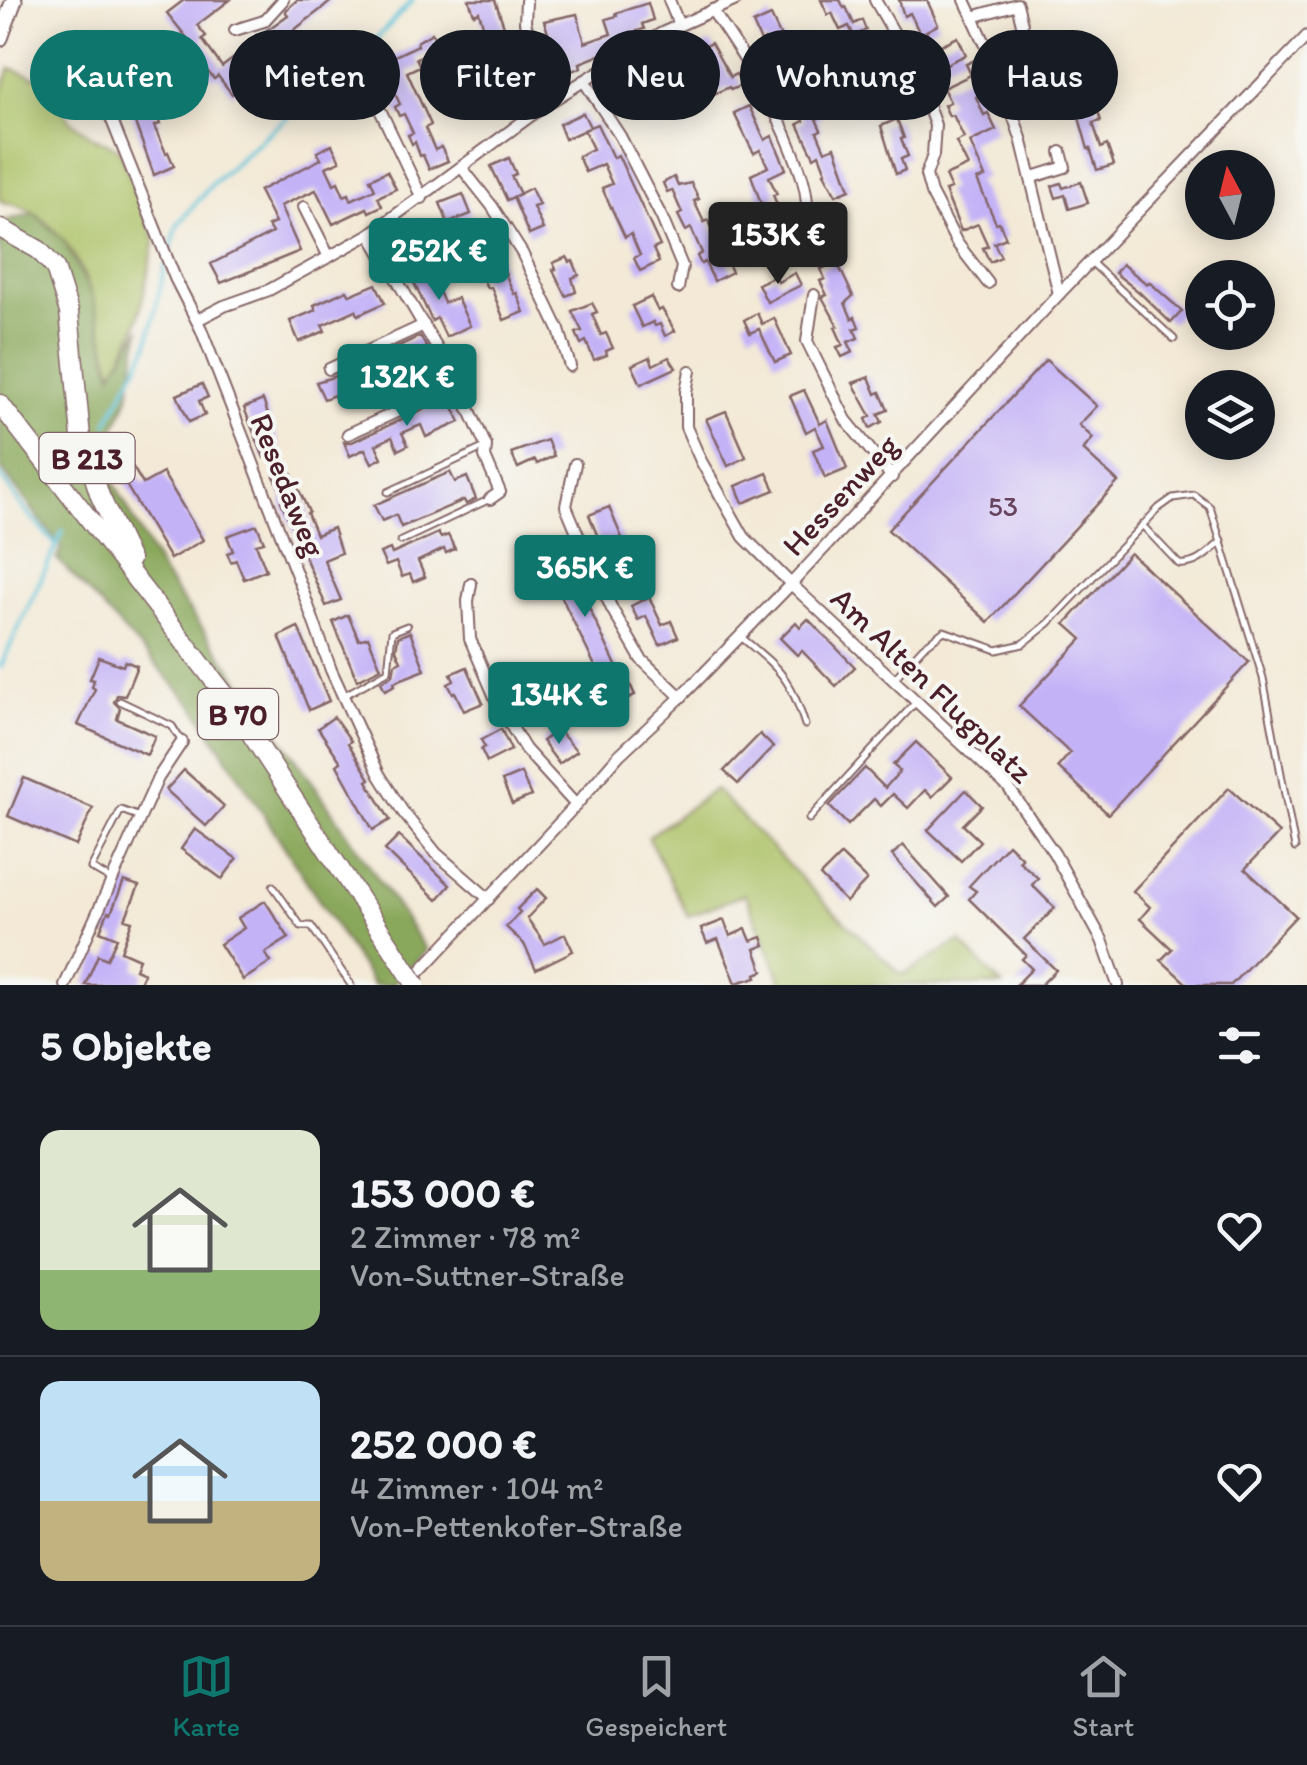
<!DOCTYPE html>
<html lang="de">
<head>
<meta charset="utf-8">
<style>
	:root { --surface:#171b24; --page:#242831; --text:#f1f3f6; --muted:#9ea1a6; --line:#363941; --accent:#0f766e }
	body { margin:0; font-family:Itim,sans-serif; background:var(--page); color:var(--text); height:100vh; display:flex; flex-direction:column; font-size:38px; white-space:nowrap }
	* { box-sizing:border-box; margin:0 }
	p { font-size:32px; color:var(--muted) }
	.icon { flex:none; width:55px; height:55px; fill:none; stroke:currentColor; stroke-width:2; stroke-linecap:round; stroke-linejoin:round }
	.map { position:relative; height:985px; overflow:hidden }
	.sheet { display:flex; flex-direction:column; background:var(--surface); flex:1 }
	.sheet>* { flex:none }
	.hud { position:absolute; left:30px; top:30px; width:1248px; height:90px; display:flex; gap:20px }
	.needle { width:65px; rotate:353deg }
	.controls { position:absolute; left:1185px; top:150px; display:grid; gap:20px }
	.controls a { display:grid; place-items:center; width:90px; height:90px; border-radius:50%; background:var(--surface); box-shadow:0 5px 25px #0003; font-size:50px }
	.price { position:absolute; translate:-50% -85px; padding:0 22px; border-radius:10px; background:var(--accent); color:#fff; font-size:32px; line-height:65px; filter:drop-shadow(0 2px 5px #0008) }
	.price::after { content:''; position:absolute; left:50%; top:60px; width:30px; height:22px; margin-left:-15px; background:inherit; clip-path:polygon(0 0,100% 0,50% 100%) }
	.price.current { background:#222; color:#fff }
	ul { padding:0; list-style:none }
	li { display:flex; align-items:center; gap:30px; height:250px; padding:0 40px }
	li+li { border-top:2px solid var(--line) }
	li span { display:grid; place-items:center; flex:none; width:280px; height:200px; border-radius:20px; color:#555 }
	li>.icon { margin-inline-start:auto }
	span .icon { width:120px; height:120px; fill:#fffc; stroke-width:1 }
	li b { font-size:42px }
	h2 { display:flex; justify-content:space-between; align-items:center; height:120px; padding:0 40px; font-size:42px }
	.tag { padding:0 35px; border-radius:45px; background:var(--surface); box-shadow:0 5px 25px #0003; font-size:35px; line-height:90px }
	.tag.current { background:var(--accent); color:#fff }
	.tab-bar { display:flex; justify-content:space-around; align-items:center; height:140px; border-top:2px solid var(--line); background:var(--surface); font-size:28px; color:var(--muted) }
	.tab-bar a { display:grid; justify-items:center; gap:5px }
	.tab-bar .current { color:var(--accent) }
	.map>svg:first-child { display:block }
	.green { fill:#adc267; stroke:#7c7049; stroke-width:2.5 }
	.forest { fill:#8aa85c; stroke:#6a6444; stroke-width:2.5 }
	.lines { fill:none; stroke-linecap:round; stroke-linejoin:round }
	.stream { stroke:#5dc4da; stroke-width:4 }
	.building { fill:#c4b2f7 }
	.lane-casing { stroke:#856667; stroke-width:9 }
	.street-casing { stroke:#856667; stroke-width:14 }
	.secondary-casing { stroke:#856667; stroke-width:19 }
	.primary-casing { stroke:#856667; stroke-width:21 }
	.lane { stroke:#fff; stroke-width:5 }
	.street { stroke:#fff; stroke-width:10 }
	.secondary { stroke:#fff; stroke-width:15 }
	.primary { stroke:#fff; stroke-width:18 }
	.primary-bridge-casing { stroke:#856667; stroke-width:21; stroke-linecap:butt }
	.primary-bridge { stroke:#fff; stroke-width:18 }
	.labels { text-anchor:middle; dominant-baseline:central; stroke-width:8; stroke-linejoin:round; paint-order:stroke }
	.number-label { font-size:28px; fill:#68445e }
	.shield { fill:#f6f6f2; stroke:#7e6067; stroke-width:2.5 }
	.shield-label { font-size:30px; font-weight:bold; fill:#4a1f2b }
	.street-label { font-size:32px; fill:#4a1f2b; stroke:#f6f6f2 }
</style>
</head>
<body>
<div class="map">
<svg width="1307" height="985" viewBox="0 0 1307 985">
	<rect width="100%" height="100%" fill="#f6f6f2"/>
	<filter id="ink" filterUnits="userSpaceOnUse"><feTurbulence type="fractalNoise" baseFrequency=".01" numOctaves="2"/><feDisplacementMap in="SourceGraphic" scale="20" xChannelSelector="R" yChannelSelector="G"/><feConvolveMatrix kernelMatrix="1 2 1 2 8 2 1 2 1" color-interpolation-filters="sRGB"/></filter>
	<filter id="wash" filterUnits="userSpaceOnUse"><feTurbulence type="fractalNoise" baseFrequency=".0048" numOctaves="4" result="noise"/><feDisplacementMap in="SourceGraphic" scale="40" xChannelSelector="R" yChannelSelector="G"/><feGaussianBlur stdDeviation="2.25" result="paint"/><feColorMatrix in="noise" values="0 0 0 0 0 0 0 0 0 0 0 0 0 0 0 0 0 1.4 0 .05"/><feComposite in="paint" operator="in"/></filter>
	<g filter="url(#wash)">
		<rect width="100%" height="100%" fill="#f3e9d6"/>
		<g class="green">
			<path d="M10 68 50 82 70 120 94 138 118 148 155 240 137 325 113 375C99 318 88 251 37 215 27 207 12 205 0 201V97Z"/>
			<polygon points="715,789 827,905 902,975 960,941 1002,985 783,985 745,894 688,916 648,837"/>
		</g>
		<polygon class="forest" points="34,213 63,239 93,296 112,374 140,328 129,396 101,458 161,571 307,774 427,951 392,985 373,985 194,706 57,559 61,547 0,467 0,222"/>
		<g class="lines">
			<g class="stream">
				<polyline points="170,252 178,224 211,185 265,136 354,62 413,0"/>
				<polyline points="107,423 147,348 165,266"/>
				<polyline points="0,475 24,509 56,545"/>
				<polyline points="0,668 63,531"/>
			</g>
		</g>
		<g id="blocks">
			<g class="building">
				<polygon points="184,0 230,0 197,25 206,36 202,39 222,67 245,50 274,87 264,95 252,79 232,94 218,76 214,79 199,61 203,58 167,13"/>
				<polygon points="297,0 333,0 289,34 294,41 272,57 259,40 265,35 263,33 288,15 285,11"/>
				<polygon points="469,0 495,0 510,44 515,42 519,55 514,57 527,98 507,104 495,63 501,61 494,39 488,41 479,12 474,14"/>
				<polygon points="821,0 840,0 844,8 846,7 854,24 862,20 866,30 854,36 849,26 840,30 832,13 828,15"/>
				<polygon points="899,0 927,0 938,25 926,31 932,44 921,49 915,36 920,34 910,13 904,16"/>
				<polygon points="648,3 653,20 642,24 644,29 637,31 638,34 623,38 625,45 580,63 581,68 571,71 569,66 560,69 544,21 577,14 585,43 611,34 606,19 617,16 616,13"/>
				<polygon points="771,16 787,50 778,54 795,87 784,92 774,69 771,70 767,60 776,55 773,57 765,40 761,42 753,24"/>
				<polygon points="134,33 135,37 144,33 147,42 135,48 144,70 119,81 113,66 129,60 120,39"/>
				<polygon points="432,33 439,48 416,58 420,66 407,72 431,125 425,128 435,150 441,147 448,161 429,169 423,155 420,156 415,142 412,144 408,135 413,133 404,114 399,116 395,107 400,104 380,63 418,45 417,42"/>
				<polygon points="958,37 966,55 942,66 946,74 934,80 929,69 935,66 928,51"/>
				<polygon points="1050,37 1064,45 1061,51 1066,68 1050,73 1048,66 1031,71 1026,57 1015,61 1011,49 1033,42 1035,49 1046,45"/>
				<polygon points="692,41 696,50 711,43 730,77 736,74 742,85 731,90 729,87 712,95 696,53 680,58 676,49"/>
				<polygon points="881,47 896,81 880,89 864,54"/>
				<polygon points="979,58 988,78 978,82 983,94 976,97 984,115 988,113 996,130 970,142 985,177 977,180 996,223 999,222 1006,238 994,243 1001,257 990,262 983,248 988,246 978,224 961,231 945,191 951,189 945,176 968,166 956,142 964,138 953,115 949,116 944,105 950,102 943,88 971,75 966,64"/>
				<polygon points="634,79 640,94 636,95 645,114 634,119 618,87"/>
				<polygon points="806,82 822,117 816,119 821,130 817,132 825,151 835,147 850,189 836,195 824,173 826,172 819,154 814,157 798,124 804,121 790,89"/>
				<polygon points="1096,91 1099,100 1095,102 1101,121 1093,123 1101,148 1107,145 1114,165 1097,170 1090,148 1088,149 1076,107 1082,105 1079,96"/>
				<polygon points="142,95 145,102 150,100 160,124 154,126 166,153 168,152 174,166 154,175 127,101"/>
				<polygon points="749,106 765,140 772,136 786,169 769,177 777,194 773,195 780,212 772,216 778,231 769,235 763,220 766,218 751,175 768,167 760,150 754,153 750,146 734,113"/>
				<polygon points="583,113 590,127 597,124 613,158 618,155 660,246 653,249 659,262 640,271 634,258 640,255 631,234 625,237 602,188 612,184 603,164 585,172 578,156 593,149 584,130 589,128 565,139 559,124"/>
				<polygon points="897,119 904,138 901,139 908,156 901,159 905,170 896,174 881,126"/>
				<polygon points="332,145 340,161 326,167 334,184 338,182 344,196 349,194 351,200 375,189 370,179 387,171 396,189 378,197 382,206 369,212 367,208 333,224 316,190 280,206 300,251 221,283 211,264 272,233 268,226 275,223 259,191 321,159 317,152"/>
				<polygon points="509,158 516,174 511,176 520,194 507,200 491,166"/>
				<polygon points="674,177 678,186 691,183 699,199 694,201 704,222 708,220 720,245 723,244 727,251 723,253 732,272 714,281 705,262 701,264 697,256 702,253 691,228 686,231 678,215 682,213 672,190 667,192 663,183"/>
				<polygon points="1081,182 1088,203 1069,209 1065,195 1056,198 1052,186 1061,183 1063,188"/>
				<polygon points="531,188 539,205 533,207 543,229 529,235 513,197"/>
				<polygon points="463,194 471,214 448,223 440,203"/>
				<polygon points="425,222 429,233 418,241 423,247 409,258 404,251 396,258 388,246 413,228"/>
				<polygon points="486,229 514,294 517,293 524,312 504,320 491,287 487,288 465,238"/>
				<polygon points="567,257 570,262 573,261 579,275 572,278 576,292 566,296 553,270 556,269 553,263"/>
				<polygon points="837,262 853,296 845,303 852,319 855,317 859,327 854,329 858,338 848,342 853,352 842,357 837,347 843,345 835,327 838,326 822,297 827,295 820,281 825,279 821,269"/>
				<polygon points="427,264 444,303 457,298 470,326 446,337 437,318 432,321 409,272"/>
				<polygon points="1122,264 1147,284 1149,282 1182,311 1171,323 1139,292 1115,273"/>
				<polygon points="795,273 801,285 767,302 758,284 775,276 778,282"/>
				<polygon points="376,284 385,303 358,315 356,310 322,325 325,331 299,342 290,321 316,310 314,305 347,290 350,295"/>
				<polygon points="651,297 658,311 662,309 675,331 665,336 660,324 655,326 653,322 642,327 632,306"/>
				<polygon points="592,303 597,312 592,314 601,335 606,333 613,348 606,351 607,355 594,360 586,341 581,344 576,333 582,331 572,311"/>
				<polygon points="757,313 762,324 774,318 791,355 775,362 759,329 750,333 744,320"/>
				<polygon points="420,336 436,364 342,405 337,394 324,399 316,382 333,377"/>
				<polygon points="650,357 653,365 669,357 676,368 641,384 632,365"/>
				<polygon points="1046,360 1097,406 1079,425 1093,438 1083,450 1118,482 988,622 888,530"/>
				<polygon points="869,377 876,394 880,392 888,410 878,414 882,422 870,428 866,419 871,416 853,383"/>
				<polygon points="202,384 208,397 199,401 205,415 189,422 177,395"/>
				<polygon points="804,390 820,424 827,420 847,469 825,478 813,450 824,446 815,427 806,432 790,396"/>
				<polygon points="449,398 460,422 426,437 421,425 402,433 408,445 398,450 392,437 376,445 382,458 372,463 365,449 350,456 344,442 352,442"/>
				<polygon points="263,400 281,452 264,458 244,408"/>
				<polygon points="726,411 746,457 728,466 706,419"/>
				<polygon points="547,440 554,456 537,464 535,460 518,468 511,453"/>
				<polygon points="126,456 143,484 163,473 203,540 170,559 113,463"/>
				<polygon points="289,468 309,512 307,513 316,535 333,528 341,553 324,560 341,600 326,606 281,501 285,499 274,476"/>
				<polygon points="450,472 455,482 467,477 476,499 466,504 464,500 401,527 396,515 382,521 374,505"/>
				<polygon points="767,473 775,490 743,503 736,486"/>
				<polygon points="609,507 634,567 636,566 642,578 642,582 625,589 612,560 608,562 589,515"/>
				<polygon points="257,525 264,542 256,544 266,570 244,579 236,560 231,562 227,553 233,551 227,536"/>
				<polygon points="438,533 441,538 448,535 455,549 446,553 444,549 418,561 425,577 413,582 410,574 402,577 396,562 386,566 380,553 390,549 392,554"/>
				<polygon points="557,539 621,676 625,674 635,695 618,703 601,668 597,670 563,600 549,563 545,565 537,547"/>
				<polygon points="1130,553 1249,662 1108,814 1058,767 1070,753 1019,706 1082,639 1065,624"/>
				<polygon points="649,597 662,625 671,621 678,637 660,645 646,616 638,620 631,606"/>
				<polygon points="348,615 359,640 368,637 381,668 357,680 333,622"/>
				<polygon points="808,619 855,667 836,686 802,651 797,655 780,638 796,622 800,627"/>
				<polygon points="298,627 329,701 309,710 279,636"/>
				<polygon points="410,632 425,670 394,682 395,685 385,690 381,682 393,675 395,664 401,661 396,650 398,637"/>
				<polygon points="99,657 123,666 125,661 137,666 125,696 117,695 114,702 120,708 117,719 155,736 147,755 78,725 95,689 92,687 94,680 90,679"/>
				<polygon points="467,667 483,703 464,711 455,692 453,693 448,684 454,681 451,674"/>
				<polygon points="334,717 351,741 348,743 370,779 367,781 390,820 373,830 337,765 341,762 318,728"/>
				<polygon points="501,729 511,750 487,762 481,749 485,747 481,740"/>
				<polygon points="558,730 577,751 559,764 542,741"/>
				<polygon points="760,734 773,747 738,784 724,771"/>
				<polygon points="916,742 952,777 932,797 925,790 908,808 893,794 881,806 874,799 848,825 829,806 865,768 885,788 900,771 893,765"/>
				<polygon points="184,770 224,806 206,826 166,790"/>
				<polygon points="521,773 531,796 512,804 502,781"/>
				<polygon points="24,778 93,808 76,846 8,816"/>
				<polygon points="1229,788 1279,833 1245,869 1296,916 1231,985 1188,985 1161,960 1172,949 1140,919 1150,907 1133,891"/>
				<polygon points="966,790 982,806 963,825 980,841 961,861 928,830"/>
				<polygon points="195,829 237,859 222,879 181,849"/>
				<polygon points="399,836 450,885 437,900 385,850"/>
				<polygon points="1008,844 1022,858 1019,861 1038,878 1032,885 1055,908 1024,939 1056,970 1041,985 1016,985 1032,969 1022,959 1026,955 969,899 976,891 969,886"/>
				<polygon points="903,845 949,897 938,907 892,855"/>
				<polygon points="841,855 867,880 846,902 820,876"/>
				<polygon points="124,881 139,886 125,919 132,921 121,951 139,959 135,969 144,973 139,985 85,985 98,955 107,959 117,938 100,931 108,912 111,913"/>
				<polygon points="537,889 546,898 527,918 545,944 565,934 573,951 536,969 524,944 506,927 520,912 517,909"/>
				<polygon points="265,901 289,938 265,953 271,962 243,980 220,944 244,928 238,918"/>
				<polygon points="724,920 730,936 746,929 751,941 762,937 765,945 755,949 763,971 756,974 757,977 736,983 718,939 707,943 701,929"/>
			</g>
		</g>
	</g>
	<g filter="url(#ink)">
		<use href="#blocks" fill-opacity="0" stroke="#856667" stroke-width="2.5"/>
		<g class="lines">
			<g class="lane-casing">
				<g id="lane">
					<polyline points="1092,263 1174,339"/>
					<polyline points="388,492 485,447"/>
					<path d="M1142 525 1179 564C1197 566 1209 552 1222 541"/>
					<polyline points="401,541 488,500"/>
					<path d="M741 637C779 669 790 676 805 725"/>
					<polyline points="894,679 923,647 944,631 997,650 1023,644 1049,623 1159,508 1173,498 1194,495 1210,507 1263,678 1295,848"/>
					<polyline points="345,695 388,671 392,632 407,626"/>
					<polyline points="120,701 172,726 182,742"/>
					<polyline points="809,819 915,703"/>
					<polyline points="110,879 91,868 121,810 140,817"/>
					<polyline points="273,886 301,926 311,926 351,985"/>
				</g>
			</g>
			<g class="street-casing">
				<g id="street">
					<polyline points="669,0 679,25"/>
					<polyline points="875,0 914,68 935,125 933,155 926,175 931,193 957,243 988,283"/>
					<polyline points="965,0 996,67 1021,138 1059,294"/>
					<polyline points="526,1 525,22 548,103"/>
					<path d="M712 10C743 56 773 100 793 152 800 170 806 185 807 204"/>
					<polyline points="973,17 1017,4 1022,24"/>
					<polyline points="235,30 264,21 283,0"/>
					<polyline points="83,60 111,118 175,278 201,329 301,586 331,670 379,774 403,812 436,853 489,899"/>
					<polyline points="584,81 620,136 662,218 682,266 678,288"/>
					<polyline points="372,93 422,198"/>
					<polyline points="462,168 492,206 522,253 559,330 570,366"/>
					<polyline points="1033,177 1065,167 1061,152"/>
					<polyline points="304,207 329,257"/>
					<polyline points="370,234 458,384 486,446 485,457 500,492 490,499"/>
					<polyline points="814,295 807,341 846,420 892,477"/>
					<polyline points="197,320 224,306 269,290 370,234 548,103 662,33 736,0"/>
					<polyline points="329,369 424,325"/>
					<polyline points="690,371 686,392 686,427 701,461 744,537 791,584 1008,787 1054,853 1102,940 1118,985"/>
					<polyline points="348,434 458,384"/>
					<polyline points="575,464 566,506 582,544 612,609 641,659 681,697"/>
					<polyline points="471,584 468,601 470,639 498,704 525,749 576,805"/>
					<polyline points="411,981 576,805 619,755 681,697 791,584 1059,294 1307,36"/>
					<polyline points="65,985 158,778 182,742"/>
				</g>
			</g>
			<g class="secondary-casing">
				<polyline id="secondary" points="0,38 14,0"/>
			</g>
			<g class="primary-casing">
				<g id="primary">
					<polyline points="0,228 39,250 55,268 69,312 81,437 100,496 130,560"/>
					<polyline points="0,404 226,696 390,945"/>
				</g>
			</g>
			<use href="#lane" class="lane"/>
			<use href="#street" class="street"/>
			<use href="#secondary" class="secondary"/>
			<use href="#primary" class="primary"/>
			<g class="primary-bridge-casing">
				<polyline id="primary-bridge" points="390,945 416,985"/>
			</g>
			<use href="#primary-bridge" class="primary-bridge"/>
		</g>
	</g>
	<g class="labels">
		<g class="number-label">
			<text x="1003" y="506">53</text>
		</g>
		<g class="shield">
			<rect x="39.5" y="433" width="95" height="50" rx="8"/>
			<rect x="198" y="689" width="80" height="50" rx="8"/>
		</g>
		<g class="shield-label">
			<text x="87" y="458">B 213</text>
			<text x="238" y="714">B 70</text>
		</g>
		<g class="street-label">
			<text transform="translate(288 485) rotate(68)">Resedaweg</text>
			<text transform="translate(840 495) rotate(-47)">Hessenweg</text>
			<text transform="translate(932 685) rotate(44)">Am Alten Flugplatz</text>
		</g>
	</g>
</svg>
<div class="controls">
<a><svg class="needle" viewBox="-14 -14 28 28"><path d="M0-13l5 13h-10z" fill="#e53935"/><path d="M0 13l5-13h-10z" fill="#9ea1a6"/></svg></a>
<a><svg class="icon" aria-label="locate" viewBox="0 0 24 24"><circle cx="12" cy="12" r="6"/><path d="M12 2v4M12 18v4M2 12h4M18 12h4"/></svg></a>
<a><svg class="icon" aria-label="layers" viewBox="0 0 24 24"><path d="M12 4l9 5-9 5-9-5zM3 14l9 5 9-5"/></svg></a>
</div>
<b class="price current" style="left:778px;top:287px">153K €</b>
<b class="price" style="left:439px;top:303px">252K €</b>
<b class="price" style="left:407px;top:429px">132K €</b>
<b class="price" style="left:585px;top:620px">365K €</b>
<b class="price" style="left:559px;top:747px">134K €</b>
<div class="hud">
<a class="tag current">Kaufen</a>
<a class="tag">Mieten</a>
<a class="tag">Filter</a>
<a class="tag">Neu</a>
<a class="tag">Wohnung</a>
<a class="tag">Haus</a>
</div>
</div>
<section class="sheet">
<h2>5 Objekte<svg class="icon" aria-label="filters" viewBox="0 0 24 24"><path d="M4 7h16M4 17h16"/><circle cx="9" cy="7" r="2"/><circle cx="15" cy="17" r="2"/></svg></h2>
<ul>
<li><span style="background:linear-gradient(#dfe7d0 70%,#8fb573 0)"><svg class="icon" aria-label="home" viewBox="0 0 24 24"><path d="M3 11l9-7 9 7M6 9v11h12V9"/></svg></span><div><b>153 000 €</b><p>2 Zimmer · 78 m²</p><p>Von-Suttner-Straße</p></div><svg class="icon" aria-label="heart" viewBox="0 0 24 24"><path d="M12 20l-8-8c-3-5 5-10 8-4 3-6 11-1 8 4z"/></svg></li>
<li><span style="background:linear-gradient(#bfe0f5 60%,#c2b280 0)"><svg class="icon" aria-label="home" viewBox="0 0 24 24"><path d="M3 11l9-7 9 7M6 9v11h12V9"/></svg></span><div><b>252 000 €</b><p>4 Zimmer · 104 m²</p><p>Von-Pettenkofer-Straße</p></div><svg class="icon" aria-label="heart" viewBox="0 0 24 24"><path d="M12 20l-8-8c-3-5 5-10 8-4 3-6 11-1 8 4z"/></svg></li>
</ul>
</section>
<nav class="tab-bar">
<a class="current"><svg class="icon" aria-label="map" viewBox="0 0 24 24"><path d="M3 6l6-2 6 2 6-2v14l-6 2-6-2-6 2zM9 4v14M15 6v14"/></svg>Karte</a>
<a><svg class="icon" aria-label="saved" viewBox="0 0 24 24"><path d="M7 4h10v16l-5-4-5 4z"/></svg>Gespeichert</a>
<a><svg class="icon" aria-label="home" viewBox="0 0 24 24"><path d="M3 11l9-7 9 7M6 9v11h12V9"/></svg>Start</a>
</nav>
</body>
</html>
